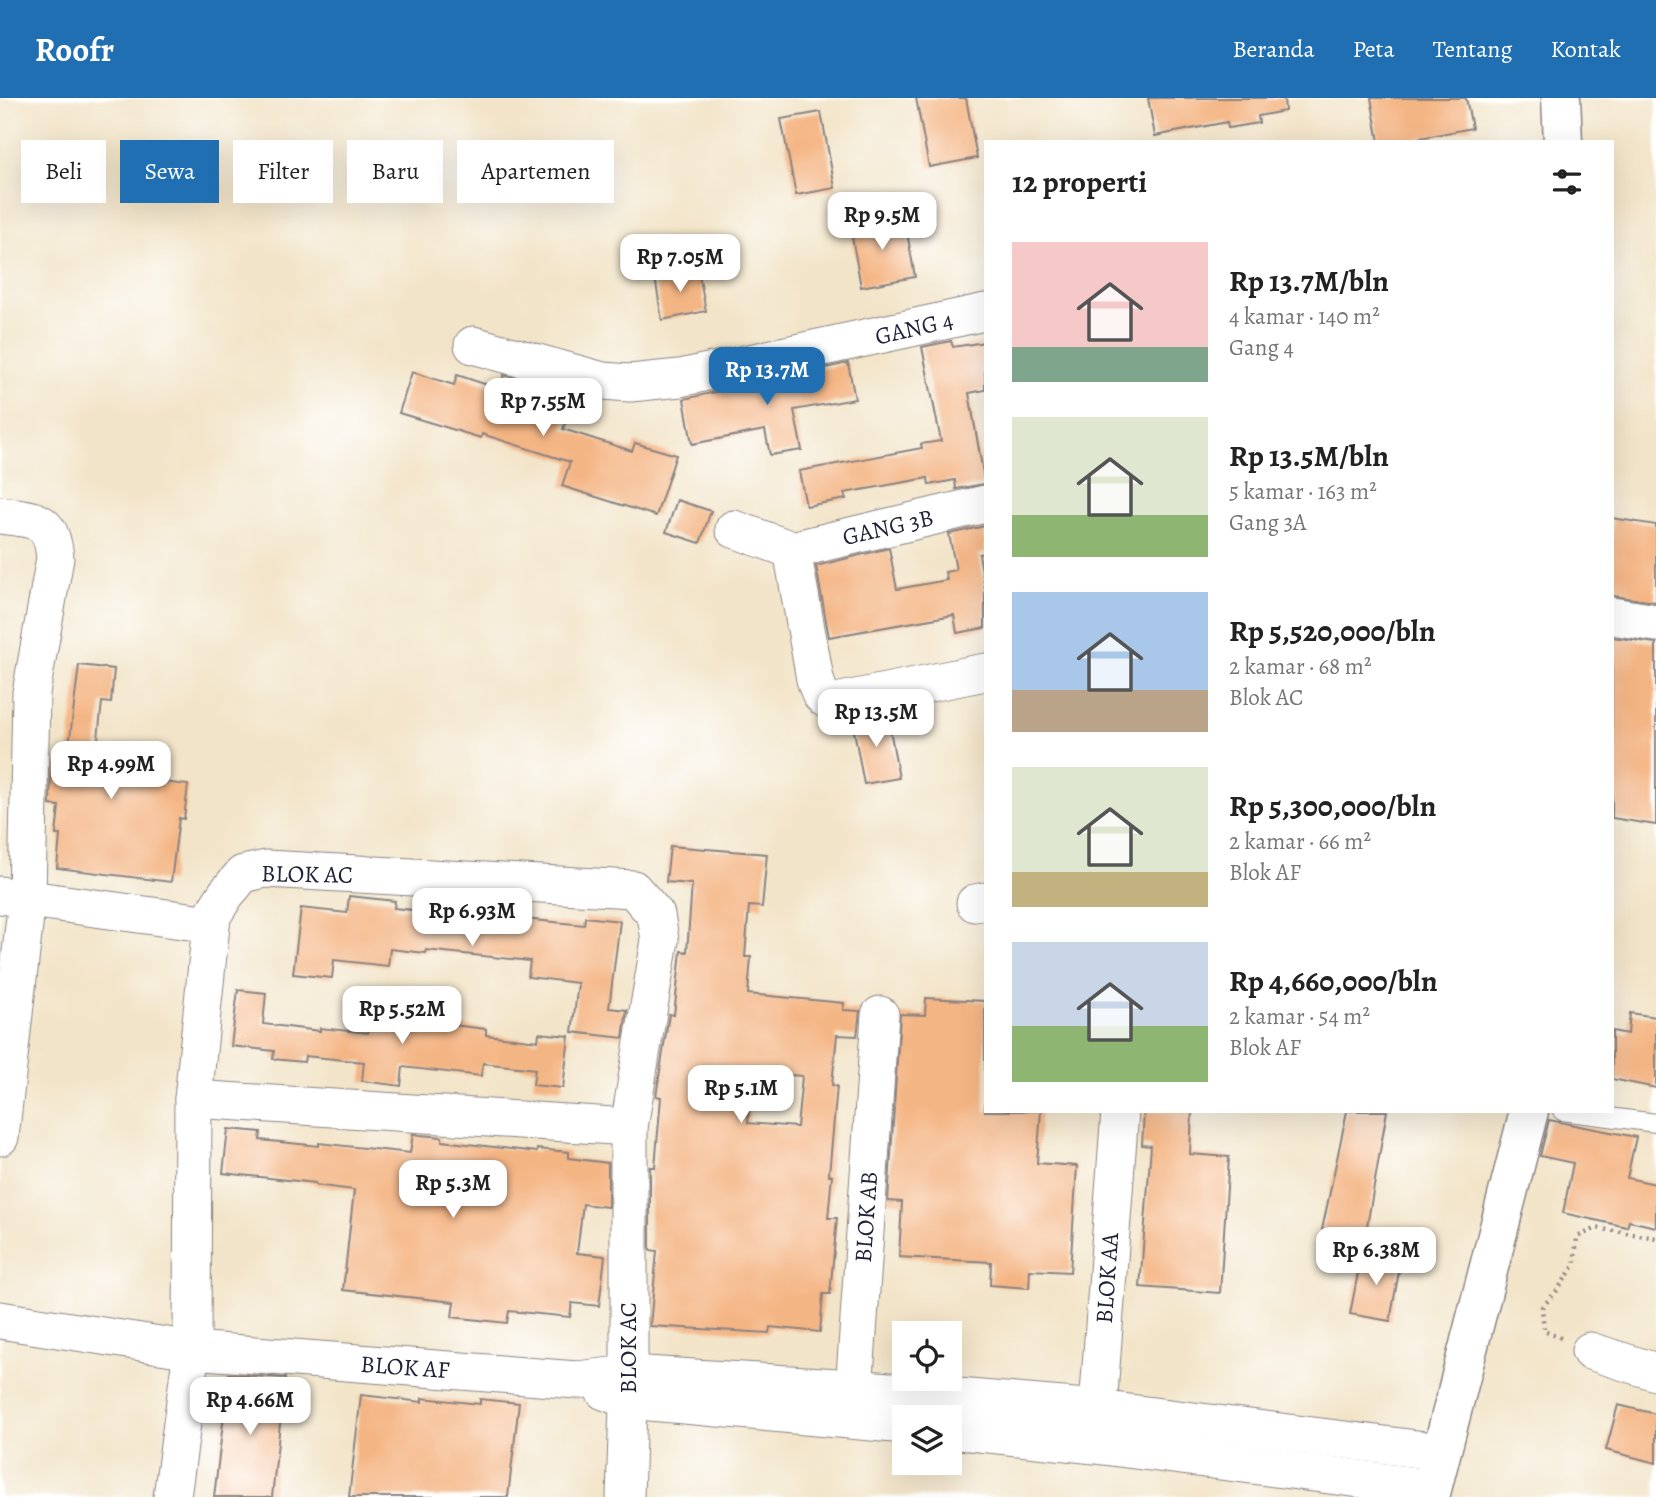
<!DOCTYPE html>
<html lang="id">
<head>
<meta charset="utf-8">
<style>
	:root { --surface:#fff; --page:#f2f2f2; --text:#222; --muted:#767676; --accent:#1f6fb2 }
	body { margin:0; font-family:Alegreya,serif; background:var(--page); color:var(--text); height:100vh; display:flex; flex-direction:column; font-size:26px; white-space:nowrap }
	* { box-sizing:border-box; margin:0 }
	p { font-size:23px; color:var(--muted) }
	.icon { flex:none; width:38px; height:38px; fill:none; stroke:currentColor; stroke-width:2; stroke-linecap:round; stroke-linejoin:round }
	.map { position:relative; flex:1; overflow:hidden }
	.details { position:absolute; left:984px; top:42px; width:630px; height:973px; display:flex; flex-direction:column; background:var(--surface); border-radius:0px; box-shadow:0 7px 28px #0002 }
	.details>* { flex:none }
	.guide { position:absolute; left:21px; top:42px; width:665px; height:63px; display:flex; gap:14px }
	.fabs { position:absolute; left:892px; top:1223px; display:grid; gap:14px }
	.fabs a { display:grid; place-items:center; width:70px; height:70px; border-radius:0px; background:var(--surface); box-shadow:0 7px 28px #0002; font-size:35px }
	.price { position:absolute; translate:-50% -60px; padding:0 16px; border-radius:14px; background:#fff; color:#222; font-size:23px; line-height:46px; filter:drop-shadow(0 2px 4px #0008) }
	.price::after { content:''; position:absolute; left:50%; top:42px; width:21px; height:16px; margin-left:-10px; background:inherit; clip-path:polygon(0 0,100% 0,50% 100%) }
	.price.active { background:var(--accent); color:#fff }
	ul { padding:0; list-style:none }
	li { display:flex; align-items:center; gap:21px; height:175px; padding:0 28px }
	li span { display:grid; place-items:center; flex:none; width:196px; height:140px; border-radius:0px; color:#555 }
	li>.icon { margin-inline-start:auto }
	span .icon { width:84px; height:84px; fill:#fffc; stroke-width:1 }
	li b { font-size:30px }
	h2 { display:flex; justify-content:space-between; align-items:center; height:84px; padding:0 28px; font-size:30px }
	.pill { padding:0 24px; border-radius:0px; background:var(--surface); box-shadow:0 7px 28px #0002; font-size:24px; line-height:63px }
	.pill.active { background:var(--accent); color:#fff }
	header { display:flex; align-items:center; gap:42px; box-sizing:border-box; height:98px; padding:0 35px; background:var(--accent); color:#fff }
	header strong { font-size:33px }
	nav { display:flex; gap:38px; margin-inline-start:auto; font-size:24px }
	.map>svg:first-child { display:block }
	.building { fill:#f4b584; fill-rule:evenodd }
	.lines { fill:none; stroke-linecap:round; stroke-linejoin:round }
	.service-casing { stroke:#8a8382; stroke-width:20 }
	.minor-casing { stroke:#8a8382; stroke-width:39 }
	.tertiary-casing { stroke:#8a8382; stroke-width:41 }
	.path { stroke:#8a8382; stroke-width:4.5; stroke-dasharray:2 5; stroke-linecap:butt }
	.service { stroke:#fff; stroke-width:18 }
	.minor { stroke:#fff; stroke-width:37 }
	.tertiary { stroke:#fff; stroke-width:38 }
	.labels { text-anchor:middle; dominant-baseline:central; stroke-width:5; stroke-linejoin:round; paint-order:stroke }
	.street-label { font-size:24px; fill:#22223b; stroke:#fff }
</style>
</head>
<body>
<header>
<strong>Roofr</strong>
<nav><a>Beranda</a><a>Peta</a><a>Tentang</a><a>Kontak</a></nav>
</header>
<div class="map">
<svg width="1656" height="1399" viewBox="0 0 1656 1399">
	<rect width="100%" height="100%" fill="#fff"/>
	<filter id="ink" filterUnits="userSpaceOnUse"><feTurbulence type="fractalNoise" baseFrequency=".0143" numOctaves="2"/><feDisplacementMap in="SourceGraphic" scale="14" xChannelSelector="R" yChannelSelector="G"/><feConvolveMatrix kernelMatrix="1 2 1 2 8 2 1 2 1" color-interpolation-filters="sRGB"/></filter>
	<filter id="wash" filterUnits="userSpaceOnUse"><feTurbulence type="fractalNoise" baseFrequency=".00686" numOctaves="4" result="noise"/><feDisplacementMap in="SourceGraphic" scale="28" xChannelSelector="R" yChannelSelector="G"/><feGaussianBlur stdDeviation="1.57" result="paint"/><feColorMatrix in="noise" values="0 0 0 0 0 0 0 0 0 0 0 0 0 0 0 0 0 1.4 0 .05"/><feComposite in="paint" operator="in"/></filter>
	<g filter="url(#wash)">
		<rect width="100%" height="100%" fill="#f2e4c8"/>
		<g id="blocks">
			<g class="building">
				<polygon points="916,0 966,0 977,60 929,69"/>
				<polygon points="1148,0 1284,0 1285,13 1258,18 1259,25 1228,30 1227,24 1155,38"/>
				<polygon points="1371,0 1466,0 1472,30 1400,44 1379,44"/>
				<polygon points="821,14 835,90 796,97 781,21"/>
				<polygon points="904,118 915,179 861,189 850,128"/>
				<polygon points="698,171 706,213 662,222 655,179"/>
				<polygon points="951,243 953,249 985,244 985,292 969,295 985,386 956,391 955,382 929,387 928,380 844,395 846,401 806,408 799,373 922,350 921,346 941,343 922,249"/>
				<polygon points="848,265 855,301 794,312 802,352 770,357 765,332 692,346 684,301"/>
				<polygon points="412,274 454,287 457,277 500,291 504,277 534,286 527,310 566,323 563,331 632,353 635,345 676,357 656,418 562,388 570,364 482,336 481,340 399,315"/>
				<polygon points="677,402 711,413 700,445 666,434"/>
				<polygon points="1612,420 1656,427 1656,504 1612,498"/>
				<polygon points="985,428 985,455 979,456 985,490 985,530 957,535 954,517 829,539 816,468 889,450 897,491 947,482 945,474 956,472 949,436"/>
				<polygon points="1612,539 1656,545 1656,727 1612,720"/>
				<polygon points="79,567 114,571 111,605 102,604 95,667 122,670 121,679 188,687 184,721 179,720 171,784 57,770 60,737 56,737 59,708 50,707 51,671 52,662 67,664"/>
				<polygon points="887,615 899,680 864,686 852,622"/>
				<path d="M670 748 767 756 762 809 749 808 745 859H751L748 896 844 905 843 912 860 913 857 938 837 937 832 987 837 988 829 1077H832L828 1120H837L830 1196H823L820 1234 770 1229 769 1235 650 1228 657 1153 650 1152V1069H655L661 999 656 998 669 916 674 917 681 853 687 854 692 786 666 784ZM752 974 802 978 797 1029 748 1025Z"/>
				<polygon points="349,798 395,803 394,810 489,820 490,813 525,817 524,821 584,827 585,819 620,823 609,910 627,912 623,940 572,934 578,885 528,879 530,863 426,852 425,855 390,851 388,868 334,862 332,880 293,876 301,810 347,815"/>
				<polygon points="238,892 266,895 263,926 320,933 320,930 368,935 369,924 413,929 415,910 445,913 444,926 486,931 486,937 538,943 539,935 569,938 563,990 533,987 535,971 483,965 481,978 403,969 401,988 362,983 364,964 305,958 304,964 273,961 274,953 231,948"/>
				<polygon points="926,900 985,903 985,1013 1041,1013 1037,1065 1077,1068 1070,1174 1030,1172 1029,1190 990,1187 991,1164 899,1159 902,1104 888,1103 900,916 925,917"/>
				<polygon points="1630,915 1656,919 1656,990 1612,981 1612,933 1628,936"/>
				<polygon points="1144,1013 1192,1013 1190,1056 1229,1059 1220,1195 1140,1189 1151,1048 1142,1047"/>
				<polygon points="1347,1013 1387,1013 1365,1140 1322,1132"/>
				<polygon points="1549,1022 1636,1039 1627,1080 1656,1086 1656,1129 1629,1123 1627,1129 1563,1115 1573,1065 1540,1058"/>
				<polygon points="228,1031 261,1034 260,1042 319,1048 319,1045 410,1055 413,1036 420,1037 442,1039 442,1043 537,1054 537,1051 569,1054 569,1060 608,1065 608,1109 583,1106 577,1155 605,1158 599,1208 572,1205 570,1219 509,1213 507,1225 452,1219 454,1204 343,1192 354,1092 315,1087 315,1085 223,1075"/>
				<polygon points="1362,1155 1401,1162 1390,1223 1350,1216"/>
				<polygon points="229,1276 285,1280 272,1399 214,1399"/>
				<polygon points="361,1297 422,1304 422,1300 480,1306 480,1301 519,1305 508,1399 349,1399"/>
				<polygon points="1618,1307 1656,1316 1656,1365 1606,1352"/>
			</g>
		</g>
	</g>
	<g filter="url(#ink)">
		<use href="#blocks" fill-opacity="0" stroke="#8a8382" stroke-width="2"/>
		<g class="lines">
			<g class="service-casing">
				<polyline id="service" points="1562,1013 1656,1025"/>
			</g>
			<g class="minor-casing">
				<g id="minor">
					<polyline points="473,247 603,283 630,285 680,280 985,214"/>
					<path d="M0 417C36 422 51 419 55 460L31 595 27 801 0 1039"/>
					<path d="M734 431 792 452 815 581C819 594 821 603 836 604L985 574"/>
					<polyline points="792,452 985,406"/>
					<polyline points="1612,518 1656,525"/>
					<polyline points="0,797 211,826"/>
					<polyline points="975,805 985,803"/>
					<polyline points="193,1001 629,1029"/>
					<polyline points="0,1222 192,1252 577,1282 629,1276 854,1290 1098,1311 1441,1354"/>
					<polyline points="1590,1253 1656,1274"/>
					<polyline points="604,1293 628,1302 905,1327"/>
					<polyline points="852,1322 880,917"/>
					<polyline points="950,1332 1095,1347 1431,1390"/>
					<polyline points="1096,1336 1120,1013"/>
					<polyline points="172,1399 192,1252 193,1001 212,818 226,796 243,776 266,771 633,791 656,817 660,842 629,1029 629,1276 625,1399"/>
				</g>
			</g>
			<g class="tertiary-casing">
				<g id="tertiary">
					<polyline points="1561,0 1563,44"/>
					<polyline points="1430,1399 1529,1013"/>
				</g>
			</g>
			<polyline class="path" points="1561,1240 1544,1233 1542,1209 1556,1194 1574,1168 1577,1139 1597,1130 1656,1140"/>
			<use href="#service" class="service"/>
			<use href="#minor" class="minor"/>
			<use href="#tertiary" class="tertiary"/>
		</g>
	</g>
	<g class="labels">
		<g class="street-label">
			<text transform="translate(914 230) rotate(-13)">GANG 4</text>
			<text transform="translate(888 429) rotate(-13)">GANG 3B</text>
			<text transform="translate(307 776) rotate(1)">BLOK AC</text>
			<text transform="translate(866 1119) rotate(-86)">BLOK AB</text>
			<text transform="translate(1107 1180) rotate(-86)">BLOK AA</text>
			<text transform="translate(628 1250) rotate(-90)">BLOK AC</text>
			<text transform="translate(405 1269) rotate(4)">BLOK AF</text>
		</g>
	</g>
</svg>
<div class="fabs">
<a><svg class="icon" aria-label="locate" viewBox="0 0 24 24"><circle cx="12" cy="12" r="6"/><path d="M12 2v4M12 18v4M2 12h4M18 12h4"/></svg></a>
<a><svg class="icon" aria-label="layers" viewBox="0 0 24 24"><path d="M12 4l9 5-9 5-9-5zM3 14l9 5 9-5"/></svg></a>
</div>
<b class="price" style="left:882px;top:154px">Rp 9.5M</b>
<b class="price" style="left:680px;top:196px">Rp 7.05M</b>
<b class="price active" style="left:767px;top:309px">Rp 13.7M</b>
<b class="price" style="left:543px;top:340px">Rp 7.55M</b>
<b class="price" style="left:876px;top:651px">Rp 13.5M</b>
<b class="price" style="left:111px;top:703px">Rp 4.99M</b>
<b class="price" style="left:472px;top:850px">Rp 6.93M</b>
<b class="price" style="left:402px;top:948px">Rp 5.52M</b>
<b class="price" style="left:741px;top:1027px">Rp 5.1M</b>
<b class="price" style="left:453px;top:1122px">Rp 5.3M</b>
<b class="price" style="left:1376px;top:1189px">Rp 6.38M</b>
<b class="price" style="left:250px;top:1339px">Rp 4.66M</b>
<div class="guide">
<a class="pill">Beli</a>
<a class="pill active">Sewa</a>
<a class="pill">Filter</a>
<a class="pill">Baru</a>
<a class="pill">Apartemen</a>
</div>
<section class="details">
<h2>12 properti<svg class="icon" aria-label="filters" viewBox="0 0 24 24"><path d="M4 7h16M4 17h16"/><circle cx="9" cy="7" r="2"/><circle cx="15" cy="17" r="2"/></svg></h2>
<ul>
<li><span style="background:linear-gradient(#f6c9c9 75%,#7fa58c 0)"><svg class="icon" aria-label="home" viewBox="0 0 24 24"><path d="M3 11l9-7 9 7M6 9v11h12V9"/></svg></span><div><b>Rp 13.7M/bln</b><p>4 kamar · 140 m²</p><p>Gang 4</p></div></li>
<li><span style="background:linear-gradient(#dfe7d0 70%,#8fb573 0)"><svg class="icon" aria-label="home" viewBox="0 0 24 24"><path d="M3 11l9-7 9 7M6 9v11h12V9"/></svg></span><div><b>Rp 13.5M/bln</b><p>5 kamar · 163 m²</p><p>Gang 3A</p></div></li>
<li><span style="background:linear-gradient(#a9c7e8 70%,#b9a48a 0)"><svg class="icon" aria-label="home" viewBox="0 0 24 24"><path d="M3 11l9-7 9 7M6 9v11h12V9"/></svg></span><div><b>Rp 5,520,000/bln</b><p>2 kamar · 68 m²</p><p>Blok AC</p></div></li>
<li><span style="background:linear-gradient(#dfe7d0 75%,#c2b280 0)"><svg class="icon" aria-label="home" viewBox="0 0 24 24"><path d="M3 11l9-7 9 7M6 9v11h12V9"/></svg></span><div><b>Rp 5,300,000/bln</b><p>2 kamar · 66 m²</p><p>Blok AF</p></div></li>
<li><span style="background:linear-gradient(#c9d6e8 60%,#8fb573 0)"><svg class="icon" aria-label="home" viewBox="0 0 24 24"><path d="M3 11l9-7 9 7M6 9v11h12V9"/></svg></span><div><b>Rp 4,660,000/bln</b><p>2 kamar · 54 m²</p><p>Blok AF</p></div></li>
</ul>
</section>
</div>
</body>
</html>
